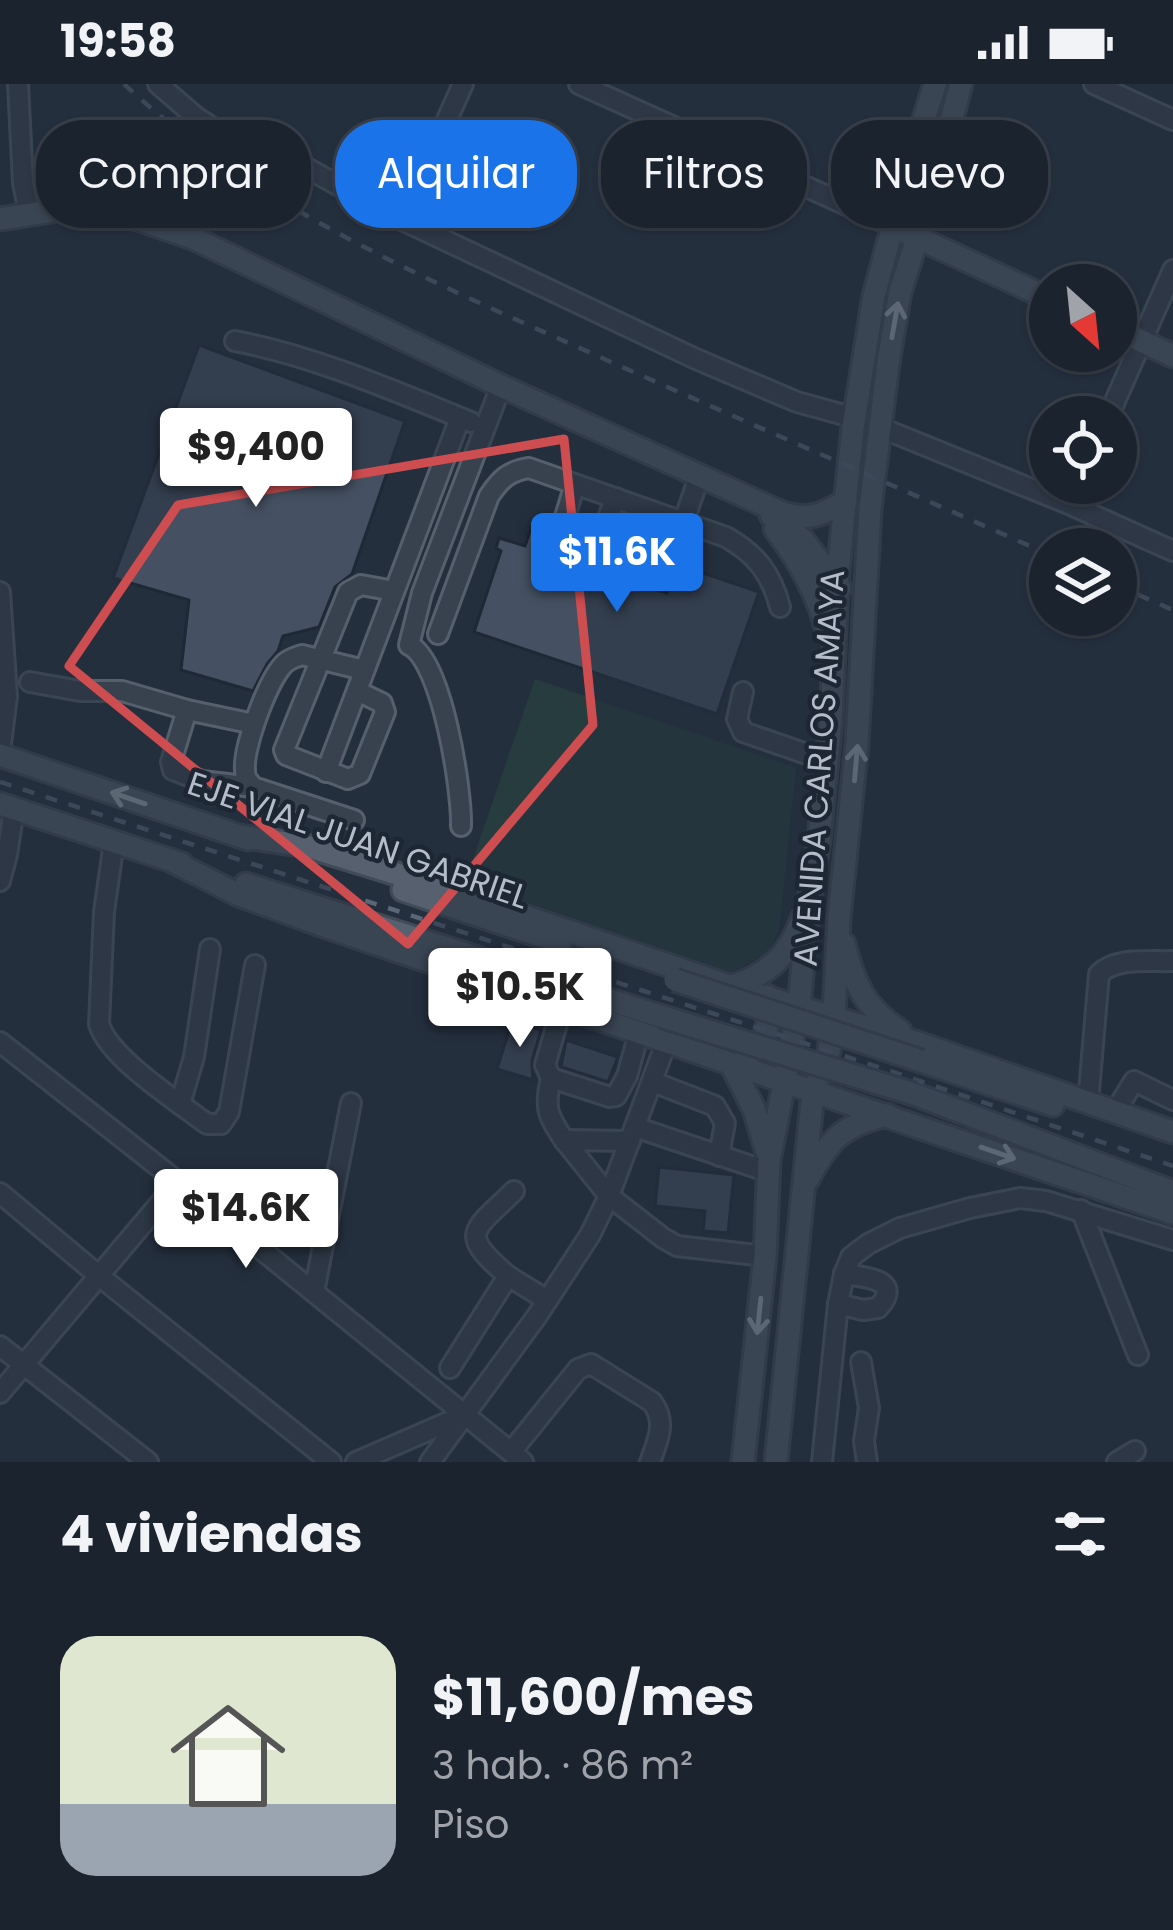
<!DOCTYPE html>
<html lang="es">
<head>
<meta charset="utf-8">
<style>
	:root { --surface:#1b232e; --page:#242b36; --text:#f1f3f6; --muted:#a0a4aa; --line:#39404a; --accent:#1a73e8 }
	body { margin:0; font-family:Poppins,sans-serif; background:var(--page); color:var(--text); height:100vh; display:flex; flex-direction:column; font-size:45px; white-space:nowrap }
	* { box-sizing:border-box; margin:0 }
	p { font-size:39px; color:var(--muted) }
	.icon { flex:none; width:66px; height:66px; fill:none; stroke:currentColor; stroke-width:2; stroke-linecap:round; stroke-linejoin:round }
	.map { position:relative; height:1378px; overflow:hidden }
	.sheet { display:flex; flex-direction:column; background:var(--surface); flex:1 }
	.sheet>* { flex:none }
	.hud { position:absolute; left:36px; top:36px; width:1101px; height:108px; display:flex; gap:24px }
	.needle { width:78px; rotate:153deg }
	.controls { position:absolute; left:1029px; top:180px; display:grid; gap:24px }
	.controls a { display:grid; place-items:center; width:108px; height:108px; border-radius:50%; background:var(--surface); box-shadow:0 3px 9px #0004,0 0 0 3px var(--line); font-size:60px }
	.price { position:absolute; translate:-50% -102px; padding:0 27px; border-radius:12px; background:#fff; color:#222; font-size:39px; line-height:78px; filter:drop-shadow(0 3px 6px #0008) }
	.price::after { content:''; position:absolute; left:50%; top:72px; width:36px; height:27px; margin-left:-18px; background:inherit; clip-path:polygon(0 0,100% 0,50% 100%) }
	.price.selected { background:var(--accent); color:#fff }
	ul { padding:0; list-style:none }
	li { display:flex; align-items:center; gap:36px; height:300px; padding:0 60px }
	li span { display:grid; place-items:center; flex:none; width:336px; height:240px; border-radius:36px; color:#555 }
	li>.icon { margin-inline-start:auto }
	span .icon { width:144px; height:144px; fill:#fffc; stroke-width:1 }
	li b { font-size:51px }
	h2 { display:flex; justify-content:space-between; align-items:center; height:144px; padding:0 60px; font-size:51px }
	.tag { padding:0 42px; border-radius:48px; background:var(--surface); box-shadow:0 3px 9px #0004,0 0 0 3px var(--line); font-size:42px; line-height:108px }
	.tag.selected { background:var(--accent); color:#fff }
	.status { display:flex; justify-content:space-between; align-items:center; height:84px; padding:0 60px; background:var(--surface); direction:ltr }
	.status svg { height:33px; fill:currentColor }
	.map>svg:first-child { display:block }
	.green { fill:#263c3f }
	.building { fill:#455162; stroke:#1f2835; stroke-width:3 }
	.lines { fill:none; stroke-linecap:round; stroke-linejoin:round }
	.minor-casing { stroke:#565f6c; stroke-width:24 }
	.major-casing { stroke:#414a57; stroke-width:27 }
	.minor { stroke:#38414e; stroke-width:18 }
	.major { stroke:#56606e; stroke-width:21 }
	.rail { stroke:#5a6575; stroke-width:4.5; stroke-dasharray:12 12; stroke-linecap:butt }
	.major-bridge-casing { stroke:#414a57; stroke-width:27; stroke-linecap:butt }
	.major-bridge { stroke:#56606e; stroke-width:21 }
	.oneway { stroke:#a1aab7 }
	.marked { fill:none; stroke:#ce4d50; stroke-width:9; stroke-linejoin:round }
	.labels { text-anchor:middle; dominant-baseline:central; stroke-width:9; stroke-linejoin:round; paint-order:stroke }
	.street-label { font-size:33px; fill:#b4bcc9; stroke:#1d2633 }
</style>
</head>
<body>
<div class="status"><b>19:58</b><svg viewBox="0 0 49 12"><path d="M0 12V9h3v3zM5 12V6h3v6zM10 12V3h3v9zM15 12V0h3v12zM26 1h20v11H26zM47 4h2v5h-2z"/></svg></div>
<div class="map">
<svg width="1173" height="1378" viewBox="0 0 1173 1378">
	<rect width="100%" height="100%" fill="#242f3e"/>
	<polygon class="green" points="535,595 796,684 779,847 767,870 723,892 464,801"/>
	<g class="building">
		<polygon points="199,261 405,337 352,490 335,503 319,543 283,552 278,567 267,580 253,607 181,586 189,516 113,494"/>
		<polygon points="535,433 553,439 560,445 571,445 637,467 627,496 667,509 677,480 759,508 717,630 474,548 501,467 496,464 499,454 525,462"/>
		<polygon points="512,937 541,946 532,977 533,996 497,985"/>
		<polygon points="566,956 618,973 608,998 561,983"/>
		<polygon points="659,1083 734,1091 728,1149 703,1147 705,1127 655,1122"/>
	</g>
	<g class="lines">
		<g class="minor-casing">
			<g id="minor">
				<polyline points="18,0 23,99 29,129"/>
				<polyline points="158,0 196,33 229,54 290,75 402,136 696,275 797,318 855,334"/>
				<polyline points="579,0 893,142"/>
				<polyline points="1094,0 1173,36"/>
				<polyline points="402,136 463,0"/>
				<path d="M235 257C317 273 394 307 471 338"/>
				<polyline points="1108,333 1173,186"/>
				<polyline points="879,343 1071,421 1173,467"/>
				<polyline points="565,433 575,400"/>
				<polyline points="684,437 699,393"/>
				<polyline points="604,443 616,414"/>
				<polyline points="0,508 7,612 0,668"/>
				<path d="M438 550 489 412C500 396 508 387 529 384L726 453C756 470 771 489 780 523"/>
				<polyline points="30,598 80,607 122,607 187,626 254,640"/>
				<polyline points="357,607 382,619 385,628 360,690 348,695 286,671 284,666 348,508 361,501 394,507"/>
				<polyline points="743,608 737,635 743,648 827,677"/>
				<polyline points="187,626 171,678 173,686 202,697 253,703"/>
				<polyline points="326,688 460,334"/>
				<path d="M354 736 253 703C248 696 245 695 245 686 243 663 268 595 285 579 291 574 294 574 302 571L364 586"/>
				<path d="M461 742C462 706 442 576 409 561L422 509 501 302"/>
				<path d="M114 758 104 828 99 940C109 974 178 1018 207 1040H221L229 1028 255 881"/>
				<polyline points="0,797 7,771 14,725"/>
				<polyline points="562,923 545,981 551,994 610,1013 616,1012 627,992 639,949"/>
				<polyline points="0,958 178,1098 523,1378"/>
				<path d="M551 994C544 1024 547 1030 564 1056"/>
				<polyline points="653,998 715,1022 725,1039 719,1072"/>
				<path d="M1088 1019 1099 890C1117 873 1149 878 1173 877"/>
				<polyline points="180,1020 194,973 210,865"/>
				<polyline points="1115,1028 1134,997 1173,1016"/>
				<polyline points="635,1043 769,1088"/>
				<polyline points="630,1057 564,1056 609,1112 663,1154 677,1162 765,1172"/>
				<polyline points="0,1109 98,1191 331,1378"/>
				<polyline points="1081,1126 1138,1271"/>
				<path d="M508 1192C458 1149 472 1148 514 1107"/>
				<polyline points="314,1208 351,1019"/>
				<path d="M838 1220 863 1226 878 1224C905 1195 863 1193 844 1190"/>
				<polyline points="0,1262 148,1378"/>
				<polyline points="861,1278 869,1324 864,1357 867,1378"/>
				<polyline points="450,1284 508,1192 547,1216"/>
				<polyline points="0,1309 178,1098"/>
				<path d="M511 1368 578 1285 591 1280 652 1318C667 1338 658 1356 650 1378"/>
				<polyline points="356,1378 462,1332"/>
				<polyline points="430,1378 537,1232 590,1151 609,1112 666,959"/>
				<polyline points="822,1378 838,1220 844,1190 851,1173 868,1160 900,1144 970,1124 1020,1114 1046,1117 1173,1156"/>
				<polyline points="1117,1378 1135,1367"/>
			</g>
		</g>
		<g class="major-casing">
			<g id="major">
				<path d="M0 135 58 126H93L117 128 193 154 501 302 780 428C807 438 822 431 846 417"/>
				<polyline points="903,147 1050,215"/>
				<polyline points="1116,245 1173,272"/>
				<polyline points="771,431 803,456 840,504"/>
				<path d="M775 445C800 477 818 510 828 550"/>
				<polyline points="0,671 248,755"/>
				<polyline points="0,720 182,780"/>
				<polyline points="239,752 306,762 439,803 732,903 915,958 1173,1048"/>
				<polyline points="170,776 239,811 324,842 1173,1129"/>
				<polyline points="246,800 663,933"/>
				<polyline points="403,806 561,859"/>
				<path d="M844 860C854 900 865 924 900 947"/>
				<path d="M733 902C769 890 789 871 802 835"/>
				<polyline points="921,977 1053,1021"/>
				<polyline points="731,980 754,1025 767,1068"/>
				<path d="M736 982C767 959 770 951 767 912"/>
				<polyline points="914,1010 1173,1108"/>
				<path d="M808 1095C829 1056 842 1041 887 1031"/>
				<polyline points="743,1378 765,1172 769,1077 799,921 809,818 819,756 831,635 837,498 853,343 874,212 906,92 935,0"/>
				<polyline points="776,1378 813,1009 829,967 834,931 839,834 857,659 870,425 888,279 900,208 934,101 961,0"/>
			</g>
		</g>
		<use href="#minor" class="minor"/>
		<use href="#major" class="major"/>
		<g class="rail">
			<path d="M124 0C252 119 416 191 573 261 731 332 891 400 1050 471"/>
			<polyline points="1116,501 1173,526"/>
			<polyline points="0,698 884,985 1173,1082"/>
		</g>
		<g class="major-bridge-casing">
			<g id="major-bridge">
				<polyline points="675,896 921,977"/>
				<polyline points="663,933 914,1010"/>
			</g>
		</g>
		<use href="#major-bridge" class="major-bridge"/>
	</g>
	<defs><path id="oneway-shaft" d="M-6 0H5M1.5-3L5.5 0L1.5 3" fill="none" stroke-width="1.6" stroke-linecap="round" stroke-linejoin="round" transform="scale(3)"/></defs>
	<g class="oneway">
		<use href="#oneway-shaft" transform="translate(895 236) rotate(-80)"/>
		<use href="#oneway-shaft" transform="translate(856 679) rotate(-85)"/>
		<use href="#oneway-shaft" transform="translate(128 714) rotate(-161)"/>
		<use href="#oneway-shaft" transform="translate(998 1069) rotate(19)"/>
		<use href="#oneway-shaft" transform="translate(759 1232) rotate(96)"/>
	</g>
	<path d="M0 0H1173V1378H0ZM564 355 593 641 408 860 69 582 178 421Z" fill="#242f3e" fill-opacity=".55" fill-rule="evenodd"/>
	<path class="marked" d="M564 355 593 641 408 860 69 582 178 421Z"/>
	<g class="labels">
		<g class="street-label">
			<text transform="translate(819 684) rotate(-86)">AVENIDA CARLOS AMAYA</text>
			<text transform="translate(358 756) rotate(19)">EJE VIAL JUAN GABRIEL</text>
		</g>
	</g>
</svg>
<div class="controls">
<a><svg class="needle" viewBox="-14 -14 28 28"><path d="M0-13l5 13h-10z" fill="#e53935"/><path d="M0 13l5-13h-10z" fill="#a0a4aa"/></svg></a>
<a><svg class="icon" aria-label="locate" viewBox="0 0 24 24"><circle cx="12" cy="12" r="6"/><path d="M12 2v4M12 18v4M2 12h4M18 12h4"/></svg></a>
<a><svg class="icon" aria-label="layers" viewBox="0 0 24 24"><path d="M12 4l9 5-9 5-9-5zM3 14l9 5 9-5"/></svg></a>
</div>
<b class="price" style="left:256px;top:426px">$9,400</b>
<b class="price selected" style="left:617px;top:531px">$11.6K</b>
<b class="price" style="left:520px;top:966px">$10.5K</b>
<b class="price" style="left:246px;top:1187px">$14.6K</b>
<div class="hud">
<a class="tag">Comprar</a>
<a class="tag selected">Alquilar</a>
<a class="tag">Filtros</a>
<a class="tag">Nuevo</a>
</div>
</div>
<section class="sheet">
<h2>4 viviendas<svg class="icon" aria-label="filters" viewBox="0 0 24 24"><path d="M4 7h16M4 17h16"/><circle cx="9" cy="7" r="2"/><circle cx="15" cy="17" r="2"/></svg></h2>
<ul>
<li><span style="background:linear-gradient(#dfe7d0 70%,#9aa5b1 0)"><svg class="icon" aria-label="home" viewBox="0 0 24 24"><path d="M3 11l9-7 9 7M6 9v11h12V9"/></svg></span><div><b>$11,600/mes</b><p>3 hab. · 86 m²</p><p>Piso</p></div></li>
</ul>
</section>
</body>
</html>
